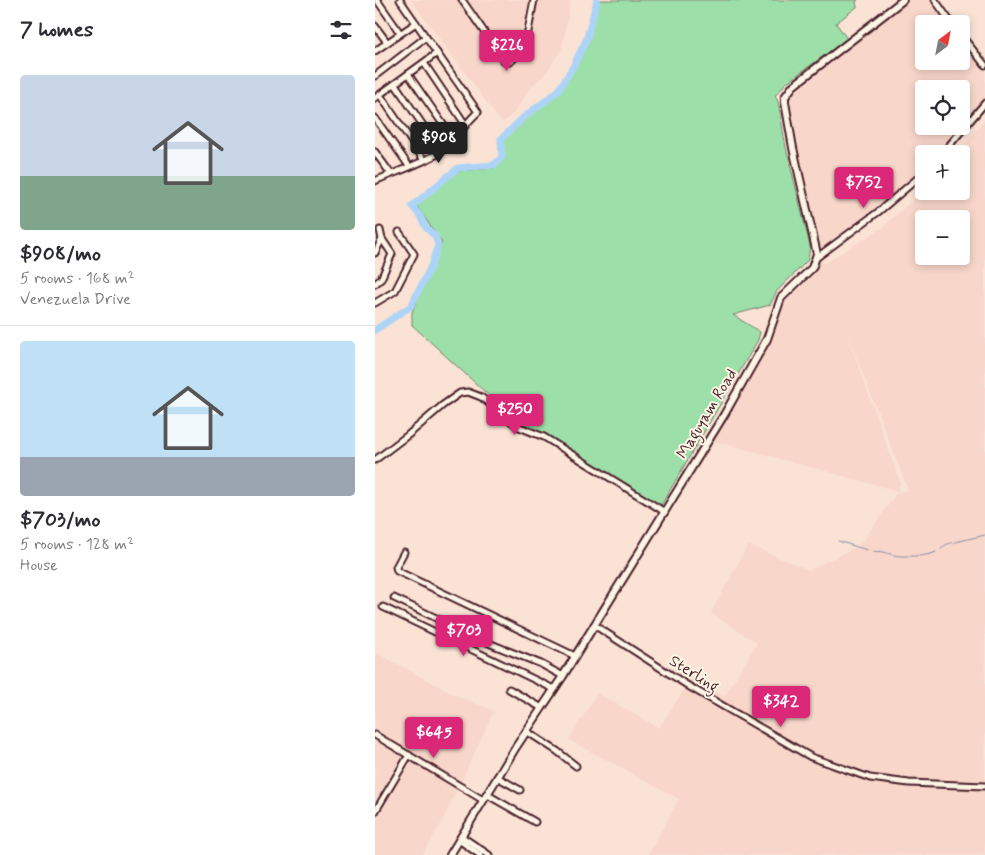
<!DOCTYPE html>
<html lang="en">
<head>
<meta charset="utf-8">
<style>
	:root { --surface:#fff; --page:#f7f7f7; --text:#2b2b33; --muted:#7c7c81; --line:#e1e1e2; --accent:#db2777 }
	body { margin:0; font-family:Mynerve,sans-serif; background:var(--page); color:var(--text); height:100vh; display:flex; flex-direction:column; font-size:19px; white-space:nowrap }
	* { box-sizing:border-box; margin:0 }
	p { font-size:16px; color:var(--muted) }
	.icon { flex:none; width:28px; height:28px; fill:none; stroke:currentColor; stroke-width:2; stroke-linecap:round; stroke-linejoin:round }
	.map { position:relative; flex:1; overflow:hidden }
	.drawer { display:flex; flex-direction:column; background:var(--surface); width:375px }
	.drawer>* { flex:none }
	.needle { width:32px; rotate:32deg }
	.buttons { position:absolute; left:540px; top:15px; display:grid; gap:10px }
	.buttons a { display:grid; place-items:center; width:55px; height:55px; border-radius:5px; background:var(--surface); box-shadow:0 2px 8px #0003; font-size:25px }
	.price { position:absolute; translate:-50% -42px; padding:0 11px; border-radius:5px; background:var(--accent); color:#fff; font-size:16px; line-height:32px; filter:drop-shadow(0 1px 2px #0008) }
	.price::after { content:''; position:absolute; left:50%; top:30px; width:15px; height:11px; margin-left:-8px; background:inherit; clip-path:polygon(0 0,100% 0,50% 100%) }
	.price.on { background:#222; color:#fff }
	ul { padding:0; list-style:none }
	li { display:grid; align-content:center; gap:10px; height:265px; padding:0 20px }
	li+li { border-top:1px solid var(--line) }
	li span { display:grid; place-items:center; height:155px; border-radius:5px; color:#555 }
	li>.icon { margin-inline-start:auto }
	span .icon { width:90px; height:90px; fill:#fffc; stroke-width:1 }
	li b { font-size:21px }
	h2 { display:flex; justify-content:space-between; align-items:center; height:60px; padding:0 20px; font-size:21px }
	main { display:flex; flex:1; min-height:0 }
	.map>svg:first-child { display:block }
	.built { fill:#f8d6ca; fill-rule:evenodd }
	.green { fill:#9ddfa9; stroke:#747f6a }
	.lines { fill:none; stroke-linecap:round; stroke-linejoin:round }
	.stream { stroke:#858ca5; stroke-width:1 }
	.river { stroke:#add4f7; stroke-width:7 }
	.minor-casing { stroke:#4a1f2b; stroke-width:9 }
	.major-casing { stroke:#4a1f2b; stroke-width:10 }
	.minor { stroke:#fcf5e5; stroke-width:5 }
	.major { stroke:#fcf5e5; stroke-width:6 }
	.labels { text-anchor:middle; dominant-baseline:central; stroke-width:4; stroke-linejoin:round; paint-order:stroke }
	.street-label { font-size:16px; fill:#4a1f2b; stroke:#fcf5e5 }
</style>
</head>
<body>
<main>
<section class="drawer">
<h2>7 homes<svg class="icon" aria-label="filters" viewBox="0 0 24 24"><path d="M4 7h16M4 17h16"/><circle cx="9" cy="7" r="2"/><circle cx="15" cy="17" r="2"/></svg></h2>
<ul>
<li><span style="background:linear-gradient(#c9d6e8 65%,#7fa58c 0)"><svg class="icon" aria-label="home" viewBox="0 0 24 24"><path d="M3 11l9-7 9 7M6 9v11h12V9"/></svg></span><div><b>$908/mo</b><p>5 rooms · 168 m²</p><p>Venezuela Drive</p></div></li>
<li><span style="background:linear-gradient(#bfe0f5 75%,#9aa5b1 0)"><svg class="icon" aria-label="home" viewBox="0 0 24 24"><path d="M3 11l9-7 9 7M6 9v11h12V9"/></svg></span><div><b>$703/mo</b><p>5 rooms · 128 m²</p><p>House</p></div></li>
</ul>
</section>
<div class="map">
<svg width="610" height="855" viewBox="0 0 610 855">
	<rect width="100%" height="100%" fill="#fae3d5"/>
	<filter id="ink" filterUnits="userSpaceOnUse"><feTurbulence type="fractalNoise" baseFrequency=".02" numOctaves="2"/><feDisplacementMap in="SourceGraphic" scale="10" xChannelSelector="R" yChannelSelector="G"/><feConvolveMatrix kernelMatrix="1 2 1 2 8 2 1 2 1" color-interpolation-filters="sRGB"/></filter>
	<g filter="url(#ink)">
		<g class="built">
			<polygon points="36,0 196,0 187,48 171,73 156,87 139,113 127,123"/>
			<path d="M535 0H557L576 24H549V61H586V38L610 68V97L566 154H549V171L544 176 446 255 427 172 414 108V101L417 95ZM549 89H586V126H549Z"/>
			<path d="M610 120V855H273L304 799 194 740 222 693 284 728 317 677 349 697 382 643 336 613 373 545 434 570 484 546 522 493 533 490 468 323 525 482 523 491 336 440 392 340 407 298 440 269 444 261 450 263 510 226V225L549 190 586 191V154H581ZM549 219H586V256H549Z"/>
			<polygon points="0,652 82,696 119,711 66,824 47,855 0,855"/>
		</g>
		<polygon class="green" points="223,0 483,0 481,2 482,7 461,23 472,39 411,83 400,96 403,101 411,148 435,246 433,260 402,291 395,305 358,315 385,332 383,340 285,507 135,415 37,325 37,312 67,243 41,205 84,171 119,168 129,157 128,139 172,100 185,91 213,39"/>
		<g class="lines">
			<g class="stream">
				<polyline points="463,541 492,550"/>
				<polyline points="566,549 572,544 610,535"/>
				<path d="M498 552C508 549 516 556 526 556 538 556 550 557 561 552"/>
			</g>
			<polyline class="river" points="0,330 36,306 56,266 63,245 60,236 51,228 45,216 37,206 83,168 119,165 127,157 126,139 149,117 183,91 199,65 212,38 222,0"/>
			<g class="minor-casing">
				<g id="minor">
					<polyline points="2,0 25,33"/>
					<polyline points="87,0 130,62 135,62 150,47 159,0"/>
					<polyline points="560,0 577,24"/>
					<polyline points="0,26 12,42"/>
					<polyline points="586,35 610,65"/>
					<polyline points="0,51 41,23"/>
					<polyline points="49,63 90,124"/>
					<polyline points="33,74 79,140"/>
					<polyline points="0,76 51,37"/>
					<polyline points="20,84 66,152"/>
					<polyline points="5,95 49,160"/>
					<polyline points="0,98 62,53"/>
					<polyline points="0,118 34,166"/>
					<polyline points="0,152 16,174"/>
					<polyline points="567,154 610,103"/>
					<path d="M0 181C17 173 55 161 68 150 82 139 90 123 103 112L25 0"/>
					<polyline points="0,253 7,239"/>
					<polyline points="441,258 503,212 549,173"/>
					<polyline points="0,284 6,279 17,254 7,239 5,230"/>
					<polyline points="0,303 20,291 39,254 24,232"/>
					<polyline points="0,460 33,435 68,405 85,393 93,392 106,397 142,426 169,437 290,512"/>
					<polyline points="29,552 21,567 22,571 200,656"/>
					<polyline points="19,598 116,644 166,664 188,676"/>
					<polyline points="8,607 179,689"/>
					<polyline points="219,625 315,687 436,757 495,778 534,783 610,786"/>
					<polyline points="134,689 167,708"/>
					<polyline points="151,731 182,751 201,766"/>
					<polyline points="0,735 108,800"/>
					<polyline points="122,777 145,790"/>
					<polyline points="111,794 160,822"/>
					<polyline points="0,812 34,755"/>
					<polyline points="86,836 114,855"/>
					<polyline points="84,840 105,855"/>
				</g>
			</g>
			<g class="major-casing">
				<polyline id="major" points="75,855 141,747 188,676 349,415 392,339 406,298 437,268 442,254 418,148 410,102 410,97 418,86 528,0"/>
			</g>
			<use href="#minor" class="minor"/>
			<use href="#major" class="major"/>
		</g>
	</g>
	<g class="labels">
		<g class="street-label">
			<text transform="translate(332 414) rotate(-59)">Maguyam Road</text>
			<text transform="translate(319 674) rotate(32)">Sterling</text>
		</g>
	</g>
</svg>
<div class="buttons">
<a><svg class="needle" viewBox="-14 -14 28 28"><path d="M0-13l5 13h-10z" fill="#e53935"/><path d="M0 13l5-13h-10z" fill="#7c7c81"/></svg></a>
<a><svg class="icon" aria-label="locate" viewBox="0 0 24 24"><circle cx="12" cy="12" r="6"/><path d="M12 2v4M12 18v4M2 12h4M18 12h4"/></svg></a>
<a>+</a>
<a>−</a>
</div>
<b class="price" style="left:132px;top:72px">$226</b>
<b class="price on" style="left:64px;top:164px">$908</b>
<b class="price" style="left:489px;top:209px">$752</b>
<b class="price" style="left:140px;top:436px">$250</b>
<b class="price" style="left:89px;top:657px">$703</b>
<b class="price" style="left:406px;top:728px">$342</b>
<b class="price" style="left:59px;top:759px">$645</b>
</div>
</main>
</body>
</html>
